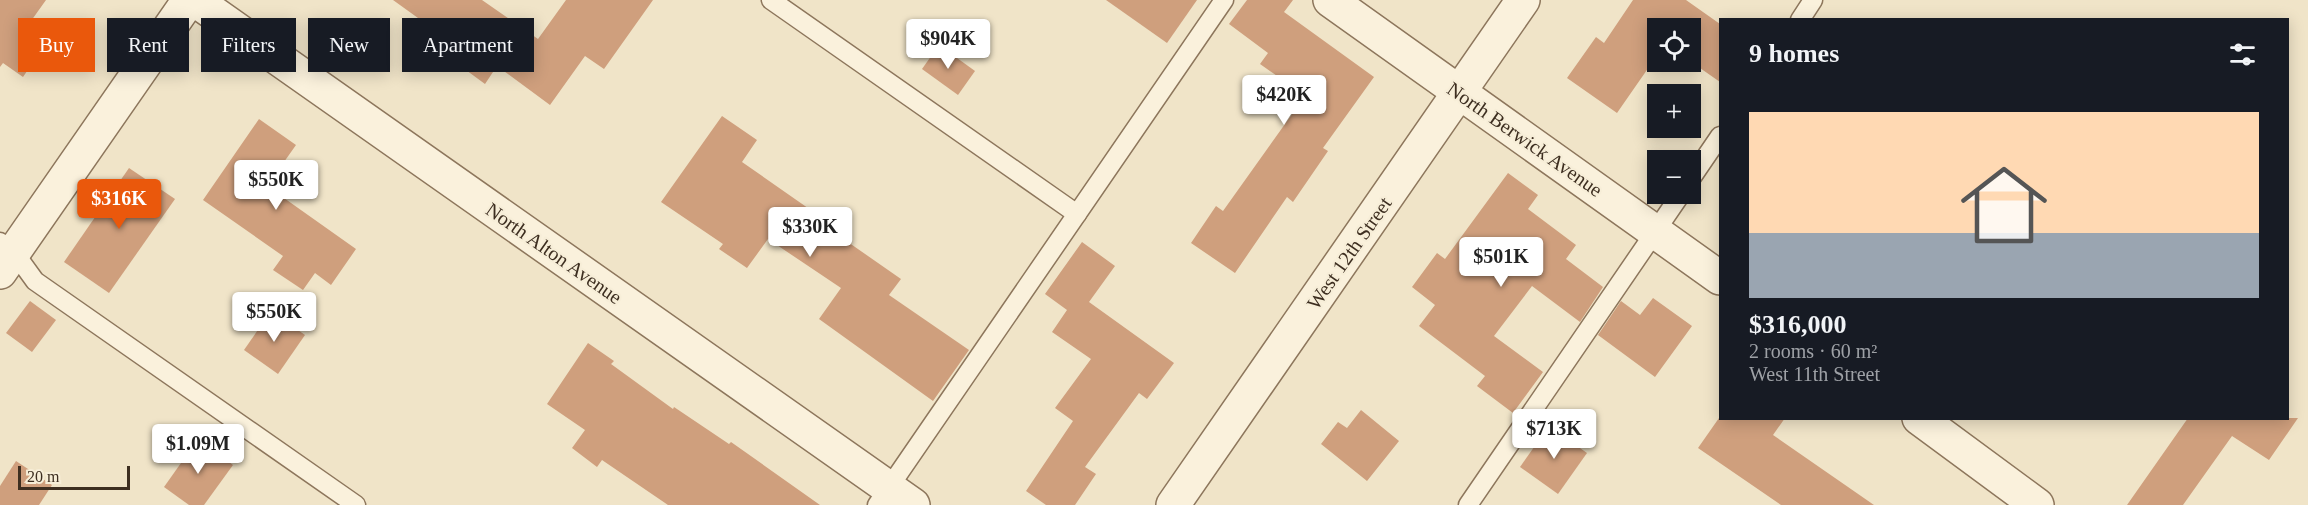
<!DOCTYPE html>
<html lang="en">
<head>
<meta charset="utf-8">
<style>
	:root { --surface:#171b24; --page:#242831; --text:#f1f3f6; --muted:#9ea1a6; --accent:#ea580c }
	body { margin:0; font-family:"Times New Roman",serif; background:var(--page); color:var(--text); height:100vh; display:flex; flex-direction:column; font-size:22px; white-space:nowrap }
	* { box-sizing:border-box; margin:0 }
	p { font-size:20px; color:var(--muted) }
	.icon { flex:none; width:33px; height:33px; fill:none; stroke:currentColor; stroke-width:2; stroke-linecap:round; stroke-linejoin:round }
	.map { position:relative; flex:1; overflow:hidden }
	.panel { position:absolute; left:1719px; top:18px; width:570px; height:402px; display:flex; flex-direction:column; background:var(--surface); border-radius:0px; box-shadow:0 3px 15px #0003 }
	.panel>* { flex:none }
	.top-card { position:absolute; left:18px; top:18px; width:570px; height:54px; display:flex; gap:12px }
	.tools { position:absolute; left:1647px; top:18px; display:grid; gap:12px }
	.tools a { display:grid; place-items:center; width:54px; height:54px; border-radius:0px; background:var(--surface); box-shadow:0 3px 15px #0003; font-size:30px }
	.scale { position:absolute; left:18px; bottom:15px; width:112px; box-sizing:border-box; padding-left:6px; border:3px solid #3d2e20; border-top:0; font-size:16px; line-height:21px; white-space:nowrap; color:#3d2e20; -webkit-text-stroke:4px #f7eed8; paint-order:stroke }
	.price { position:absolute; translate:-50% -51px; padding:0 14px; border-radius:6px; background:#fff; color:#222; font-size:20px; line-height:39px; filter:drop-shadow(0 2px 3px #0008) }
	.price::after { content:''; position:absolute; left:50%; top:36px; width:18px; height:14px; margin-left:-9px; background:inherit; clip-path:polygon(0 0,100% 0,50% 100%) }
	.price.current { background:var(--accent); color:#fff }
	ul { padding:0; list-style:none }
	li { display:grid; align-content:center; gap:12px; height:318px; padding:0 30px }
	li span { display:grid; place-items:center; height:186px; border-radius:0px; color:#555 }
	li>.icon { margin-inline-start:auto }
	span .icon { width:108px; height:108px; fill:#fffc; stroke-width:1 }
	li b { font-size:26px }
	h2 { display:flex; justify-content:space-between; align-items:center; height:72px; padding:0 30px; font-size:26px }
	.pill { padding:0 21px; border-radius:0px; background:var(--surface); box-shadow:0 3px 15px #0003; font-size:21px; line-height:54px }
	.pill.current { background:var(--accent); color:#fff }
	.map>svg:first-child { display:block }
	.building { fill:#cf9f7d }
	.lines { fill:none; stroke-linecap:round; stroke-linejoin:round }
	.service-casing { stroke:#8d765c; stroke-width:21 }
	.minor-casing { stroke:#8d765c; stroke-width:36 }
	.service { stroke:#faf1dc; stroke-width:18 }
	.minor { stroke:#faf1dc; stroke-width:33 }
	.labels { text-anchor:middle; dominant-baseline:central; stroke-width:4.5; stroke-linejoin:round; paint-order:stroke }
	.street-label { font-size:20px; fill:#3d2e20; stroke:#f7eed8 }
</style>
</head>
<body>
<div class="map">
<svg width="2308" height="505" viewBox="0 0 2308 505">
	<rect width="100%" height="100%" fill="#f0e4c8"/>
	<g class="building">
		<polygon points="0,0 46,0 26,28 47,42 23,77 3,63 0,67"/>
		<polygon points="393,0 482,0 538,39 566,0 653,0 604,69 585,56 550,105 497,66 485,84 410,29 418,18"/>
		<polygon points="1106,0 1197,0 1167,43"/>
		<polygon points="1247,0 1293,0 1284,12 1374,77 1323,148 1328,151 1293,202 1287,197 1235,273 1191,243 1216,206 1223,211 1300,103 1285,92 1290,85 1260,64 1268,53 1229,24"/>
		<polygon points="1633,0 1686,0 1720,24 1720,82 1690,61 1690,28 1658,28 1658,54 1617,113 1567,78 1596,37 1604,43"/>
		<polygon points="939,45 975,71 958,95 922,69"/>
		<polygon points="722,116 757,140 742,162 848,236 845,240 901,279 889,295 969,350 933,401 819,319 841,288 768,239 747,268 719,249 723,244 661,202"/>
		<polygon points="259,119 296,145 267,186 356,249 331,285 315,273 303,290 273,270 283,256 203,200"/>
		<polygon points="129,168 175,199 109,293 64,262"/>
		<polygon points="1508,173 1538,195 1528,209 1576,245 1566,259 1603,287 1580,322 1532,286 1494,336 1543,372 1513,413 1477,386 1485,376 1419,326 1435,305 1412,287 1437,253 1445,259"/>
		<polygon points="1082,242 1115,266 1089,302 1174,363 1147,399 1139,393 1085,467 1096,474 1075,505 1046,505 1026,491 1073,421 1055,408 1091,359 1052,332 1067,310 1045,294"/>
		<polygon points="1653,298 1692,326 1655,377 1598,335 1621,301 1640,315"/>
		<polygon points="30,301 56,320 32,352 6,333"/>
		<polygon points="271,311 305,335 278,374 244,350"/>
		<polygon points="588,343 614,361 611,364 673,409 674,407 729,444 731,442 820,505 668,505 602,460 597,467 572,448 585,430 547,404"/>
		<polygon points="1361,410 1399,441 1367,481 1321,444 1338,422 1347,428"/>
		<polygon points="1719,418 1785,418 1773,435 1874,505 1781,505 1698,448"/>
		<polygon points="2188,418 2298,418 2269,460 2232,436 2183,505 2127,505"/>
		<polygon points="1549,426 1587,453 1558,494 1520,467"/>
		<polygon points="198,439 233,465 204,505 189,505 164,487"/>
		<polygon points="16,461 52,485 39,505 0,505 0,486"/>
	</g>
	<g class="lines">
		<g class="service-casing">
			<g id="service">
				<polyline points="771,0 1077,214"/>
				<polyline points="1800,20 1813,0"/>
				<polyline points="1690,180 1720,136"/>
				<polyline points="0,242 14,252 35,281 356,505"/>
				<polyline points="877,505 1224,0"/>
				<polyline points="1468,505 1681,194"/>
			</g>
		</g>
		<g class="minor-casing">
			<g id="minor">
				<polyline points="195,0 913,505"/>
				<polyline points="1330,0 1720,278"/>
				<polyline points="0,272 189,0"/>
				<polyline points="1919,418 2037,505"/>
				<polyline points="1173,505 1523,0"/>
			</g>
		</g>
		<use href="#service" class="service"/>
		<use href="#minor" class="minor"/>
	</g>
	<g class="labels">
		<g class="street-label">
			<text transform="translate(1525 139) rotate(35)">North Berwick Avenue</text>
			<text transform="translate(554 253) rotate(35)">North Alton Avenue</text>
			<text transform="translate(1349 253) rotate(-55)">West 12th Street</text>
		</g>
	</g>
</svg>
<div class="tools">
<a><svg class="icon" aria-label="locate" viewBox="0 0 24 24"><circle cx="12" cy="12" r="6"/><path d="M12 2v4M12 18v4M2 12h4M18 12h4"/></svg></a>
<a>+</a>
<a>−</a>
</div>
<div class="scale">20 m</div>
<b class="price" style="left:948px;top:70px">$904K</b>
<b class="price" style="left:1284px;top:126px">$420K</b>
<b class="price" style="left:276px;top:211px">$550K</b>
<b class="price current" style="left:119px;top:230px">$316K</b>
<b class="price" style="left:810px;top:258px">$330K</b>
<b class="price" style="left:1501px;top:288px">$501K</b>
<b class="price" style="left:274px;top:343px">$550K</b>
<b class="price" style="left:1554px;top:460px">$713K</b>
<b class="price" style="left:198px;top:475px">$1.09M</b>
<div class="top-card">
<a class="pill current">Buy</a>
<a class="pill">Rent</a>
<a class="pill">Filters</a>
<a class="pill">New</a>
<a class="pill">Apartment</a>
</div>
<section class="panel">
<h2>9 homes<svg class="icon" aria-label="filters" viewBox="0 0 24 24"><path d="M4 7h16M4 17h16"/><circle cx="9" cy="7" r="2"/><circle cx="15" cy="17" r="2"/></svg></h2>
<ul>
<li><span style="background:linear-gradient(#ffd9b3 65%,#9aa5b1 0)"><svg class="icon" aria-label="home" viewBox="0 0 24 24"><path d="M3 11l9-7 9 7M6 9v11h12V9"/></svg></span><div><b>$316,000</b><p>2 rooms · 60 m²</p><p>West 11th Street</p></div></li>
</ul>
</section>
</div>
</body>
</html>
